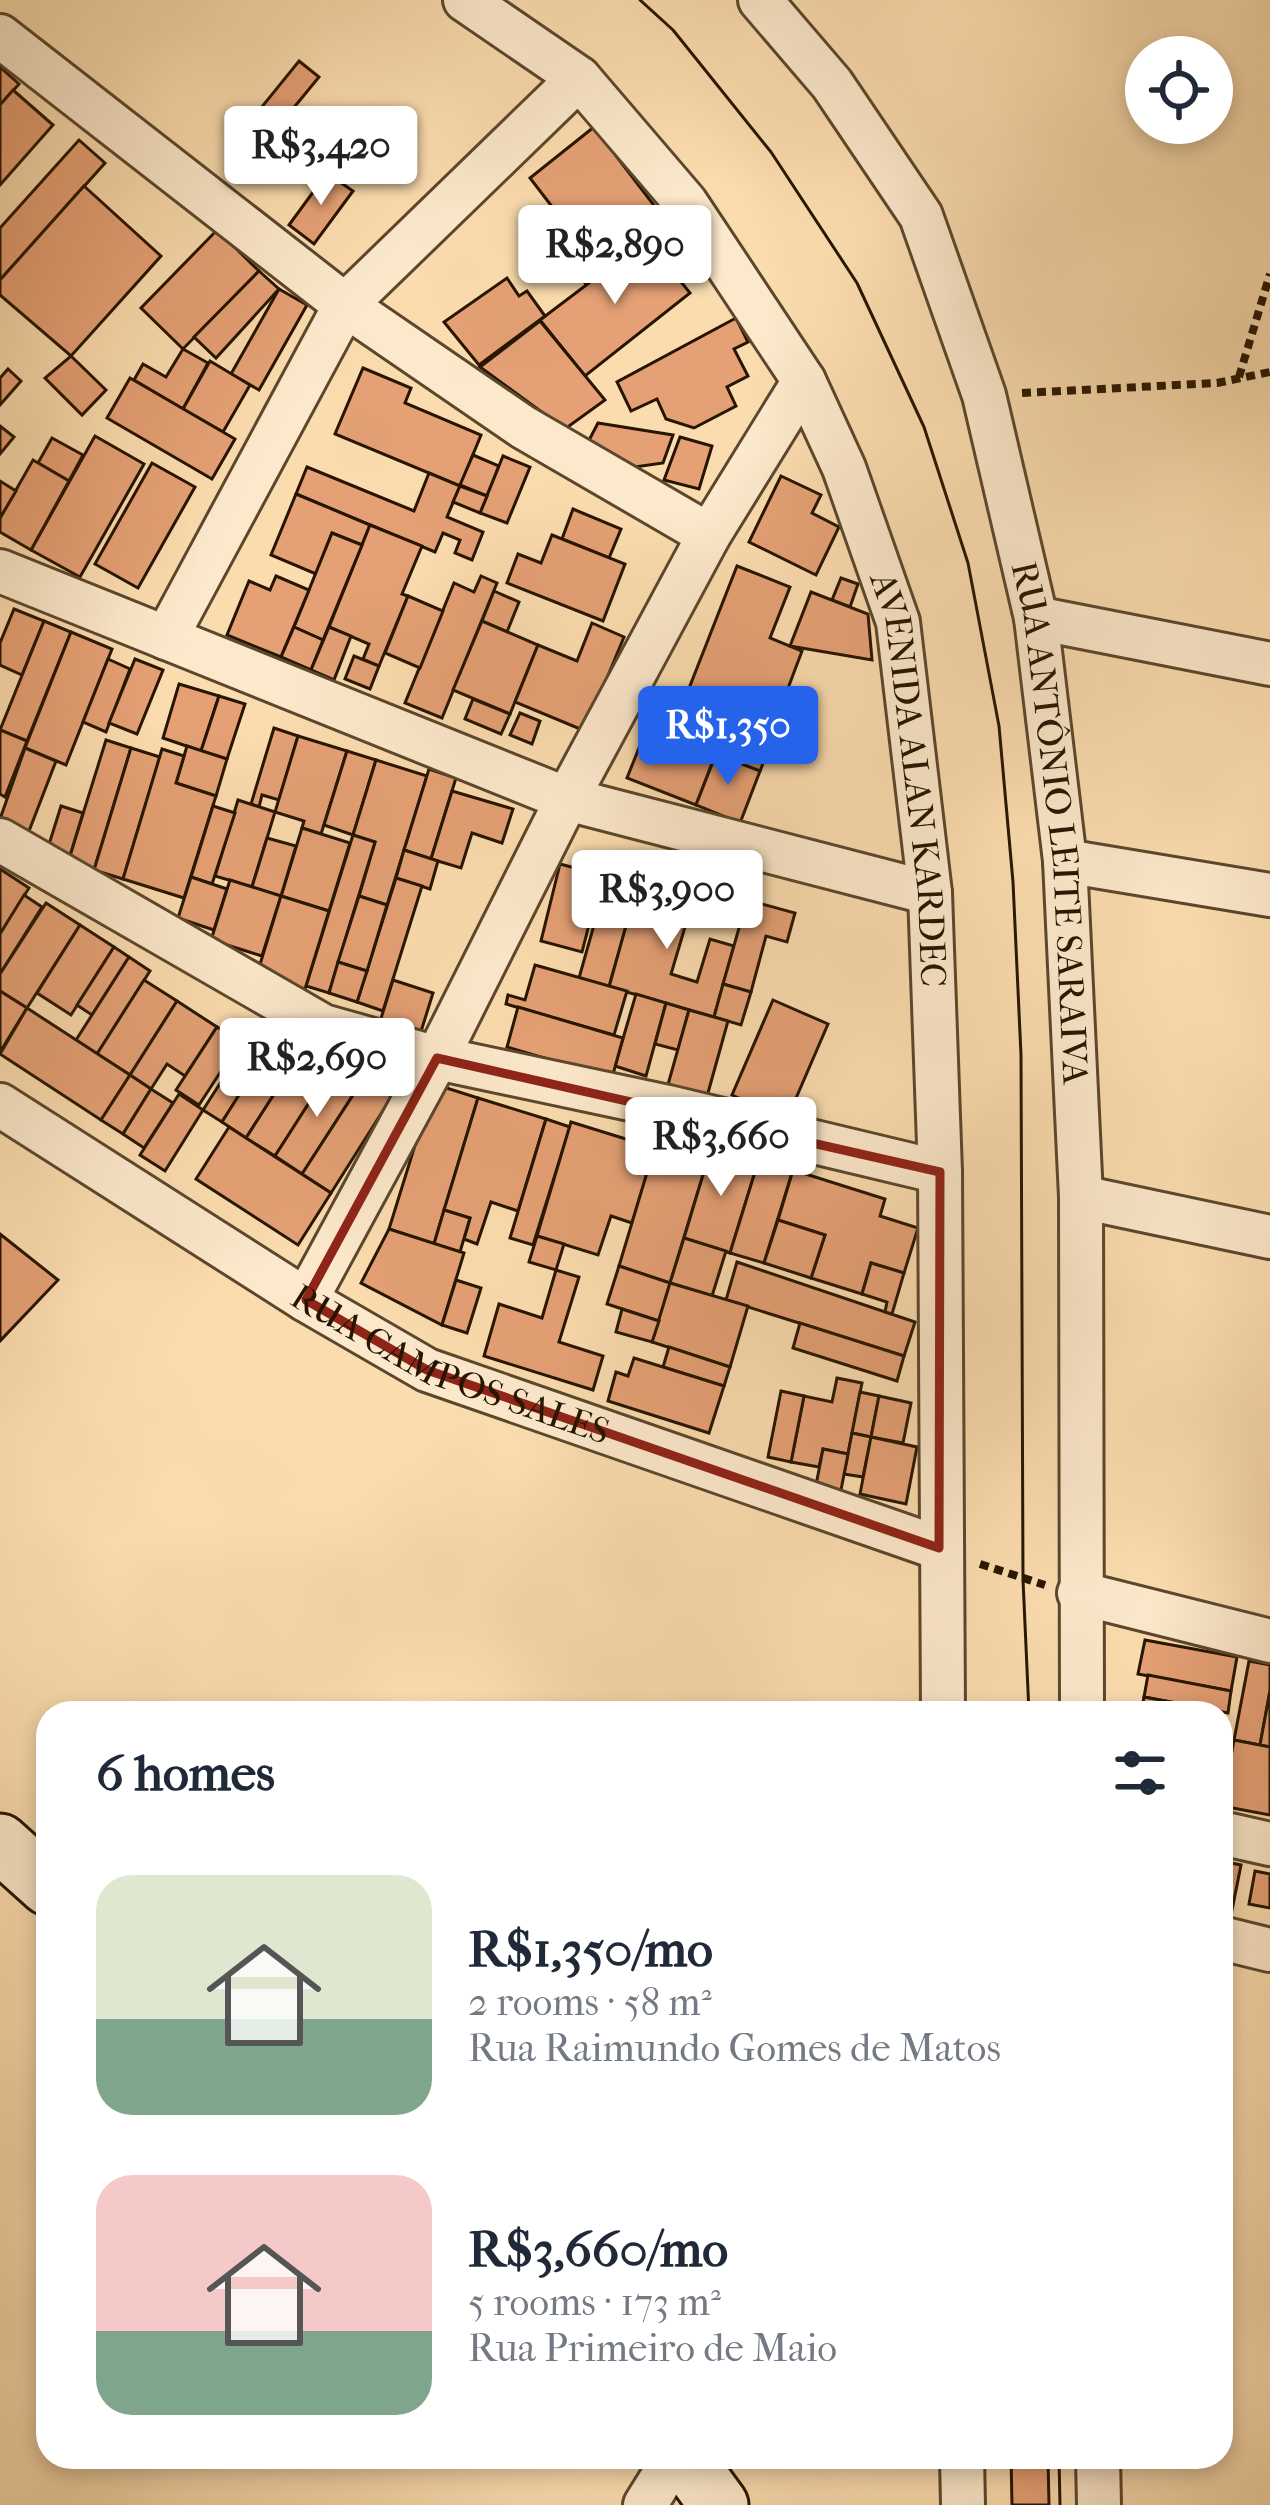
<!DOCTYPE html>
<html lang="en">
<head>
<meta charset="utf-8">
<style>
	:root { --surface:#fff; --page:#f2f2f3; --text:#1f2937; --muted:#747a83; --accent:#2563eb }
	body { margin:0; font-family:"IM FELL French Canon",serif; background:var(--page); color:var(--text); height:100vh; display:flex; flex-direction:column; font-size:45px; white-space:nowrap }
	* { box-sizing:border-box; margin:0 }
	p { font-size:39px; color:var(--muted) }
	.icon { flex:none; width:66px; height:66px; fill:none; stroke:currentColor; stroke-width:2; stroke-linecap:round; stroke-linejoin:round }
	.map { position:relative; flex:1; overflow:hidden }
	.details { position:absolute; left:36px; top:1701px; width:1197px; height:768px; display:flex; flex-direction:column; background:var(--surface); border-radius:36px; box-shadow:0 6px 18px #0003 }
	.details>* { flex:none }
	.tools { position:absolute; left:1125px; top:36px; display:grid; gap:24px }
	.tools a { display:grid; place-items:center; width:108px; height:108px; border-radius:50%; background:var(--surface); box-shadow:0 6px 18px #0003; font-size:60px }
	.price { position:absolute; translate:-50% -102px; padding:0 27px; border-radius:12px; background:#fff; color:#222; font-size:39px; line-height:78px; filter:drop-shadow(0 3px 6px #0008) }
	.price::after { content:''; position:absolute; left:50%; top:72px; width:36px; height:27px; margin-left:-18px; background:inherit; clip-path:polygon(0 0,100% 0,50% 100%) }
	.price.on { background:var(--accent); color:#fff }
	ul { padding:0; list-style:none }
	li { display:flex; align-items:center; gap:36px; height:300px; padding:0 60px }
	li span { display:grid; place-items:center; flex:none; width:336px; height:240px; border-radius:36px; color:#555 }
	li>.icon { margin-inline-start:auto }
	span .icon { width:144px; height:144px; fill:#fffc; stroke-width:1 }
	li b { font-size:51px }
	h2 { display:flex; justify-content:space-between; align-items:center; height:144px; padding:0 60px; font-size:51px }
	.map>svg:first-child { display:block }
	.building { fill:#e5a075; stroke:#261500; stroke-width:3 }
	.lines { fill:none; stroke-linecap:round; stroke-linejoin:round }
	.minor-casing { stroke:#5b472c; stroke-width:48 }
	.secondary-casing { stroke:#261500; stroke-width:63 }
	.path { stroke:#261500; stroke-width:8; stroke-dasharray:9 6; stroke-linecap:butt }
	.minor { stroke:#fce8cb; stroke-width:42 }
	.secondary { stroke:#fce8cb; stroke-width:57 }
	.tram { stroke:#261500; stroke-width:3 }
	.marked { fill:none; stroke:#8f2418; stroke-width:9; stroke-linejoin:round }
	.labels { text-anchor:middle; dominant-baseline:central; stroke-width:9; stroke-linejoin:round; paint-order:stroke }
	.street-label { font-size:36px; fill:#261500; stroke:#fce8cb }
</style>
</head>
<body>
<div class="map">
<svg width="1270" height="2505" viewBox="0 0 1270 2505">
	<rect width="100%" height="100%" fill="#fbdcaf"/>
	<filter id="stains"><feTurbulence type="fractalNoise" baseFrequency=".00167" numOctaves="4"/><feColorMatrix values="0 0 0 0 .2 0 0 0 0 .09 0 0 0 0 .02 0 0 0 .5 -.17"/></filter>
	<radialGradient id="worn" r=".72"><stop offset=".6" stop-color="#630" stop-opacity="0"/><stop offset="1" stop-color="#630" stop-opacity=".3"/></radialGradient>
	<g class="building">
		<polygon points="299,61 319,77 259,150 240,134"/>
		<polygon points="0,67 19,84 0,105"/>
		<polygon points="13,90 53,125 0,185 0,105"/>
		<polygon points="594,127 666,221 585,283 544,229 560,217 530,178"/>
		<polygon points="79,140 105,163 0,280 0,228"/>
		<polygon points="327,173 353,191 314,244 289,225"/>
		<polygon points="84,186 161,256 71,356 0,295 0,280"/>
		<polygon points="217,230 259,271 183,349 141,308"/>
		<polygon points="647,239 690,293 585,376 540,320"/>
		<polygon points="259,271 279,289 216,358 194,337"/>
		<polygon points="507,278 519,296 527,291 545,316 479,365 444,322"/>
		<polygon points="279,289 307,305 259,390 231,374"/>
		<polygon points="736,318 748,342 734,349 748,376 727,387 736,406 694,428 666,419 657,399 631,411 617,382"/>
		<polygon points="540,321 605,400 565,429 480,367"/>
		<polygon points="183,349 208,363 183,409 134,380 143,364 166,377"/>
		<polygon points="71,356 106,390 82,415 45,378"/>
		<polygon points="210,361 250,385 223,432 183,409"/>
		<polygon points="363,368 411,388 405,403 481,435 460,486 335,434"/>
		<polygon points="8,369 21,381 0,405 0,378"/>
		<polygon points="130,378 235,439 212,479 107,418"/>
		<polygon points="598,423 673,435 663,463 635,467 587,444"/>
		<polygon points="0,426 14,437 0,454"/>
		<polygon points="95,436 144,464 80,577 31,550"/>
		<polygon points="680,437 712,446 699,489 664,480"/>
		<polygon points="52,438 83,455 69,481 38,463"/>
		<polygon points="473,455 499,466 487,496 460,485"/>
		<polygon points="503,456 530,467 507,523 480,513"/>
		<polygon points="33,460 69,481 31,550 0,532 0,518"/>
		<polygon points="152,463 195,487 138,588 95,564"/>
		<polygon points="307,467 414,511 429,473 460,486 447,517 483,532 472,560 455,553 460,540 443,533 435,552 296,494"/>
		<polygon points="781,476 821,495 812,513 839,527 816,575 749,542"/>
		<polygon points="0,481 16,491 0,518"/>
		<polygon points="460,486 487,496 480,513 453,502"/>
		<polygon points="296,494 370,525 362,545 332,533 316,574 271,555"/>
		<polygon points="573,509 621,529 609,558 562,539"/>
		<polygon points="370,525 422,546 402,594 408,596 379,666 363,659 369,644 329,627"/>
		<polygon points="332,533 362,545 323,640 294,627"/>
		<polygon points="552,535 625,564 603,621 507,583 518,554 541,563"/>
		<polygon points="737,566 790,587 770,638 802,651 782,704 747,690 736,717 775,733 760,771 738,763 742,754 656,720 666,694 684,701"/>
		<polygon points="276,576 309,590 281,657 227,635 249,581 270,590"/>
		<polygon points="481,576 497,583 442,718 405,703 454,583 474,592"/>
		<polygon points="841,578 858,584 850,607 832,600"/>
		<polygon points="494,591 519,602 507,632 482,621"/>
		<polygon points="811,592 868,614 872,660 790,646"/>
		<polygon points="408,596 443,611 420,668 385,653"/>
		<polygon points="14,609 44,621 22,675 0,665 0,643"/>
		<polygon points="44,621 71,632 27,741 0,730"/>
		<polygon points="482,621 538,645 510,714 453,690"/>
		<polygon points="592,623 624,637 585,731 515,702 538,645 577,661"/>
		<polygon points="294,627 323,640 311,670 281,657"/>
		<polygon points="329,627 351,636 334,680 311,670"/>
		<polygon points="71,632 112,649 66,765 25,748"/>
		<polygon points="354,656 379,666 370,689 345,679"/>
		<polygon points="108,659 130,669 106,732 83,722"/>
		<polygon points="135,659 163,670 137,734 109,723"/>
		<polygon points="179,684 219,696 201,751 163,738"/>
		<polygon points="219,696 245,704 227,759 201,751"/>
		<polygon points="473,699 510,714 501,734 465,719"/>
		<polygon points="520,713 540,721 532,744 510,735"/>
		<polygon points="651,718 719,745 696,805 627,778"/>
		<polygon points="274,728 298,736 279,800 262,795 259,807 251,804"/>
		<polygon points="0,730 27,741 5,797 0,794"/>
		<polygon points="298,736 347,751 321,834 302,828 304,821 275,812"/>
		<polygon points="106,740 131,748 94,870 68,862"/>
		<polygon points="187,746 227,759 216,796 176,783"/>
		<polygon points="25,748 56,761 29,831 0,819"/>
		<polygon points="131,748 160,757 123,879 94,870"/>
		<polygon points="162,749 184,756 176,783 216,796 184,898 123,879"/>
		<polygon points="347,751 376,760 353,835 324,825"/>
		<polygon points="716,754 760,771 740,823 696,805"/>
		<polygon points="376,760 427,776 387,905 359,896 375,842 353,835"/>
		<polygon points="429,769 456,778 431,859 404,850"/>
		<polygon points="452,791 513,809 502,843 472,833 461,868 431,859"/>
		<polygon points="238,800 275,812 252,887 215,876"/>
		<polygon points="61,806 83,813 68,862 46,854"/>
		<polygon points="213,806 235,813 212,884 191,877"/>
		<polygon points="302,828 350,843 329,911 281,896"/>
		<polygon points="353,835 375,842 329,993 306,986"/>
		<polygon points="267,838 296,846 281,896 252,887"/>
		<polygon points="404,850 438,861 430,889 396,878"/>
		<polygon points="614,854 644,863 609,987 579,978"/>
		<polygon points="560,864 602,875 582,952 541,941"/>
		<polygon points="0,869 29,888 0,934"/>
		<polygon points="191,877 227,889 214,930 178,918"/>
		<polygon points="396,878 422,886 383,1011 357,1002"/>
		<polygon points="654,878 696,890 671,974 697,982 710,939 734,946 714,1017 609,987 636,890 650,893"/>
		<polygon points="230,880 281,896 262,956 211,940"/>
		<polygon points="24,895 42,907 0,974 0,934"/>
		<polygon points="281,896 329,911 305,989 257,974"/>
		<polygon points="359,896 387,905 367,971 338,962"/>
		<polygon points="747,900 795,913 787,942 766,936 751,992 723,984"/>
		<polygon points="46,903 80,925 27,1008 0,991 0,974"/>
		<polygon points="80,925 114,947 71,1015 37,993"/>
		<polygon points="114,947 129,957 92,1015 77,1005"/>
		<polygon points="129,957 150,971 97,1054 76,1040"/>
		<polygon points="338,962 367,971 357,1002 329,993"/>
		<polygon points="535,965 627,991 614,1035 506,1004 508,995 525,1000"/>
		<polygon points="144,980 177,1001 130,1075 97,1054"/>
		<polygon points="393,980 433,993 418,1041 378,1028"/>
		<polygon points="723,984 751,992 741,1025 714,1017"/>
		<polygon points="0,991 27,1008 0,1052"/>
		<polygon points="636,994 666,1003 646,1076 615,1066"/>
		<polygon points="773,1000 828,1024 787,1119 732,1095"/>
		<polygon points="177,1001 217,1027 185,1076 167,1064 151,1089 130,1075"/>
		<polygon points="666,1003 689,1010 678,1050 655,1044"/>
		<polygon points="518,1007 623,1038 612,1078 507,1047"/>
		<polygon points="27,1008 130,1075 101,1120 0,1054"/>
		<polygon points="689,1010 728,1021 706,1100 667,1088"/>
		<polygon points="260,1021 278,1033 222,1122 203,1110"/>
		<polygon points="217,1027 240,1042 199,1105 176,1090"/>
		<polygon points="278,1033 303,1049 246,1138 222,1122"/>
		<polygon points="296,1060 325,1078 275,1156 246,1138"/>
		<polygon points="332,1067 360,1084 302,1174 275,1156"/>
		<polygon points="368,1072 396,1090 331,1193 302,1174"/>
		<polygon points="130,1075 151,1089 123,1134 101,1120"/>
		<polygon points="434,1084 478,1098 434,1244 389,1229"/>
		<polygon points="151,1089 173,1103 144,1148 123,1134"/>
		<polygon points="179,1094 203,1110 165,1171 140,1155"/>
		<polygon points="478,1098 546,1119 518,1211 491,1202 477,1244 464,1239 470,1218 444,1210"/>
		<polygon points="546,1119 570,1127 533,1245 510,1238"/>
		<polygon points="571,1122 655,1148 632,1223 611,1216 598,1255 537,1236"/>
		<polygon points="229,1127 331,1193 298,1245 196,1179"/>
		<polygon points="658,1136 710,1152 670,1283 619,1266"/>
		<polygon points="712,1145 759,1159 730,1253 684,1238"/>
		<polygon points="759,1159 793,1170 764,1263 730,1253"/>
		<polygon points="793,1170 885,1199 880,1216 918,1228 904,1273 871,1263 862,1294 811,1278 825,1235 778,1220"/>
		<polygon points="444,1210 470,1218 460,1252 434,1244"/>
		<polygon points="778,1220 825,1235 811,1278 764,1263"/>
		<polygon points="389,1229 464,1253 442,1325 361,1283"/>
		<polygon points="0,1234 58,1280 0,1341"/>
		<polygon points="537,1236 564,1244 556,1270 529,1262"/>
		<polygon points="684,1238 726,1251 712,1296 670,1283"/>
		<polygon points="737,1262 915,1322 904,1356 726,1300"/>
		<polygon points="871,1263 904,1273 892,1314 885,1312 887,1302 862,1294"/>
		<polygon points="619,1266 670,1283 659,1321 607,1304"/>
		<polygon points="556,1270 579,1277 559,1342 603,1356 593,1390 484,1356 499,1304 542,1318"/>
		<polygon points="456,1280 481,1288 467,1333 442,1325"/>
		<polygon points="670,1283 748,1306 730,1367 652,1342"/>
		<polygon points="622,1309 659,1321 652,1342 616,1332"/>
		<polygon points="800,1323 904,1356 897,1381 793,1348"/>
		<polygon points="669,1347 730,1367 724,1386 663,1367"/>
		<polygon points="634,1358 724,1386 709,1433 608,1401 616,1372 628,1376"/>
		<polygon points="837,1378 862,1383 848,1454 823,1449 819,1467 791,1462 804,1396 832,1402"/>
		<polygon points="781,1391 804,1396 791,1462 768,1457"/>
		<polygon points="860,1392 879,1396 871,1437 852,1433"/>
		<polygon points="879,1396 911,1403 903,1443 871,1437"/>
		<polygon points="852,1433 871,1437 863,1477 844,1474"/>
		<polygon points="871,1437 917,1447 906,1504 860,1494"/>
		<polygon points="823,1449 848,1454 841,1490 816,1485"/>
		<polygon points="1145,1640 1237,1657 1231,1691 1138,1674"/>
		<polygon points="1249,1661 1270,1665 1270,1691 1260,1745 1234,1740"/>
		<polygon points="1148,1675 1231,1691 1228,1713 1144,1697"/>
		<polygon points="1270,1691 1270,1747 1260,1745"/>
		<polygon points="1144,1697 1214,1710 1214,1713 1141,1713"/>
		<polygon points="1221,1738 1234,1740 1228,1773 1221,1772"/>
		<polygon points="1234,1740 1270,1747 1270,1815 1222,1806"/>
		<polygon points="1221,1772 1228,1773 1222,1806 1221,1806"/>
		<polygon points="1221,1861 1241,1865 1230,1920 1221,1919"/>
		<polygon points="1255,1871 1270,1874 1270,1908 1249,1904"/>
		<polygon points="1011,2457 1048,2457 1049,2505 1012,2505"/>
	</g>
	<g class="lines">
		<g class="minor-casing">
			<g id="minor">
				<path id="s1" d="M465 0 579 78 686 203 804 381 844 468 898 622 930 893 940 1172 943 1713"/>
				<path id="s2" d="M760 0 832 84 921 216 984 395 1036 618 1065 861 1081 1197 1082 1713"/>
				<polyline points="0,36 345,305 523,427 709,535"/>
				<polyline points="0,571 567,799 930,893"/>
				<polyline points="1036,618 1270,664"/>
				<polyline points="166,638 345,305 579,78"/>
				<polyline points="0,840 323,1026 437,1058 668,1107 940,1172"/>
				<polyline points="1065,861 1270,895"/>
				<path id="s3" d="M0 1105 306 1300 427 1370 939 1548"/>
				<polyline points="1081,1197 1270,1237"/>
				<polyline points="306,1300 437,1058 567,799 709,535 804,381"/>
				<polyline points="1079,1593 1270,1641"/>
				<polyline points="1221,1833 1270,1844"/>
				<polyline points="1221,1938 1270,1950"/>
				<polyline points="962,2457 963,2505"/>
				<polyline points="1098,2457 1099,2505"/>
				<polyline points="645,2505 675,2457"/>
			</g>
		</g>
		<g class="secondary-casing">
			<g id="secondary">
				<polyline points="0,1843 48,1886"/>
				<polyline points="684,2457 719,2505"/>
			</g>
		</g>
		<g class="path">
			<polyline points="1239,377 1270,274"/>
			<polyline points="1022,393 1217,383 1270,372"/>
			<polyline points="980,1564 1045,1585"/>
		</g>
		<use href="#minor" class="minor"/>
		<use href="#secondary" class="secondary"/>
		<g class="tram">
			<polyline points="640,0 673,30 771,152 857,283 924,427 968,563 999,726 1013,882 1021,1055 1023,1580 1029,1713"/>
			<polyline points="1059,2457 1060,2505"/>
		</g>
	</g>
	<path class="marked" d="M437 1058 940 1172 939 1548 427 1370 306 1300Z"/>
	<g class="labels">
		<g class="street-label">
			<text stroke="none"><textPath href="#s1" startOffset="933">AVENIDA ALAN KARDEC</textPath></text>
			<text stroke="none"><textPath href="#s2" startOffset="894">RUA ANTÔNIO LEITE SARAIVA</textPath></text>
			<text stroke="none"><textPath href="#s3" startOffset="522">RUA CAMPOS SALES</textPath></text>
		</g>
	</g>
	<rect width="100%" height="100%" filter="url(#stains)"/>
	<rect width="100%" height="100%" fill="url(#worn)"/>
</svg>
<div class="tools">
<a><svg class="icon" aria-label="locate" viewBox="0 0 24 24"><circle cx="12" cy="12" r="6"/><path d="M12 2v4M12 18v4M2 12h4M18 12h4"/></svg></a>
</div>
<b class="price" style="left:321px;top:208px">R$3,420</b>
<b class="price" style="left:615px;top:307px">R$2,890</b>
<b class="price on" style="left:728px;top:788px">R$1,350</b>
<b class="price" style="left:667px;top:952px">R$3,900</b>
<b class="price" style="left:317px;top:1120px">R$2,690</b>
<b class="price" style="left:721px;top:1199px">R$3,660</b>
<section class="details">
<h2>6 homes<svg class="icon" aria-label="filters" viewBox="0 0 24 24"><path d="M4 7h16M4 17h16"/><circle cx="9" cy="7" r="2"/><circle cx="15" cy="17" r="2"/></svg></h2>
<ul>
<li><span style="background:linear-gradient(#dfe7d0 60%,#7fa58c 0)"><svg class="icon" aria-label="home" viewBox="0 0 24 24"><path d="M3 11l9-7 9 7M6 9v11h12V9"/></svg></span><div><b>R$1,350/mo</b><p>2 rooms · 58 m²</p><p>Rua Raimundo Gomes de Matos</p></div></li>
<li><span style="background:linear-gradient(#f6c9c9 65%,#7fa58c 0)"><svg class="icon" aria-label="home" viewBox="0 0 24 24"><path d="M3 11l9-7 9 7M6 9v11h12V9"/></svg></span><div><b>R$3,660/mo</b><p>5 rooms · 173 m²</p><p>Rua Primeiro de Maio</p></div></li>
</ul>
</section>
</div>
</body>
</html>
